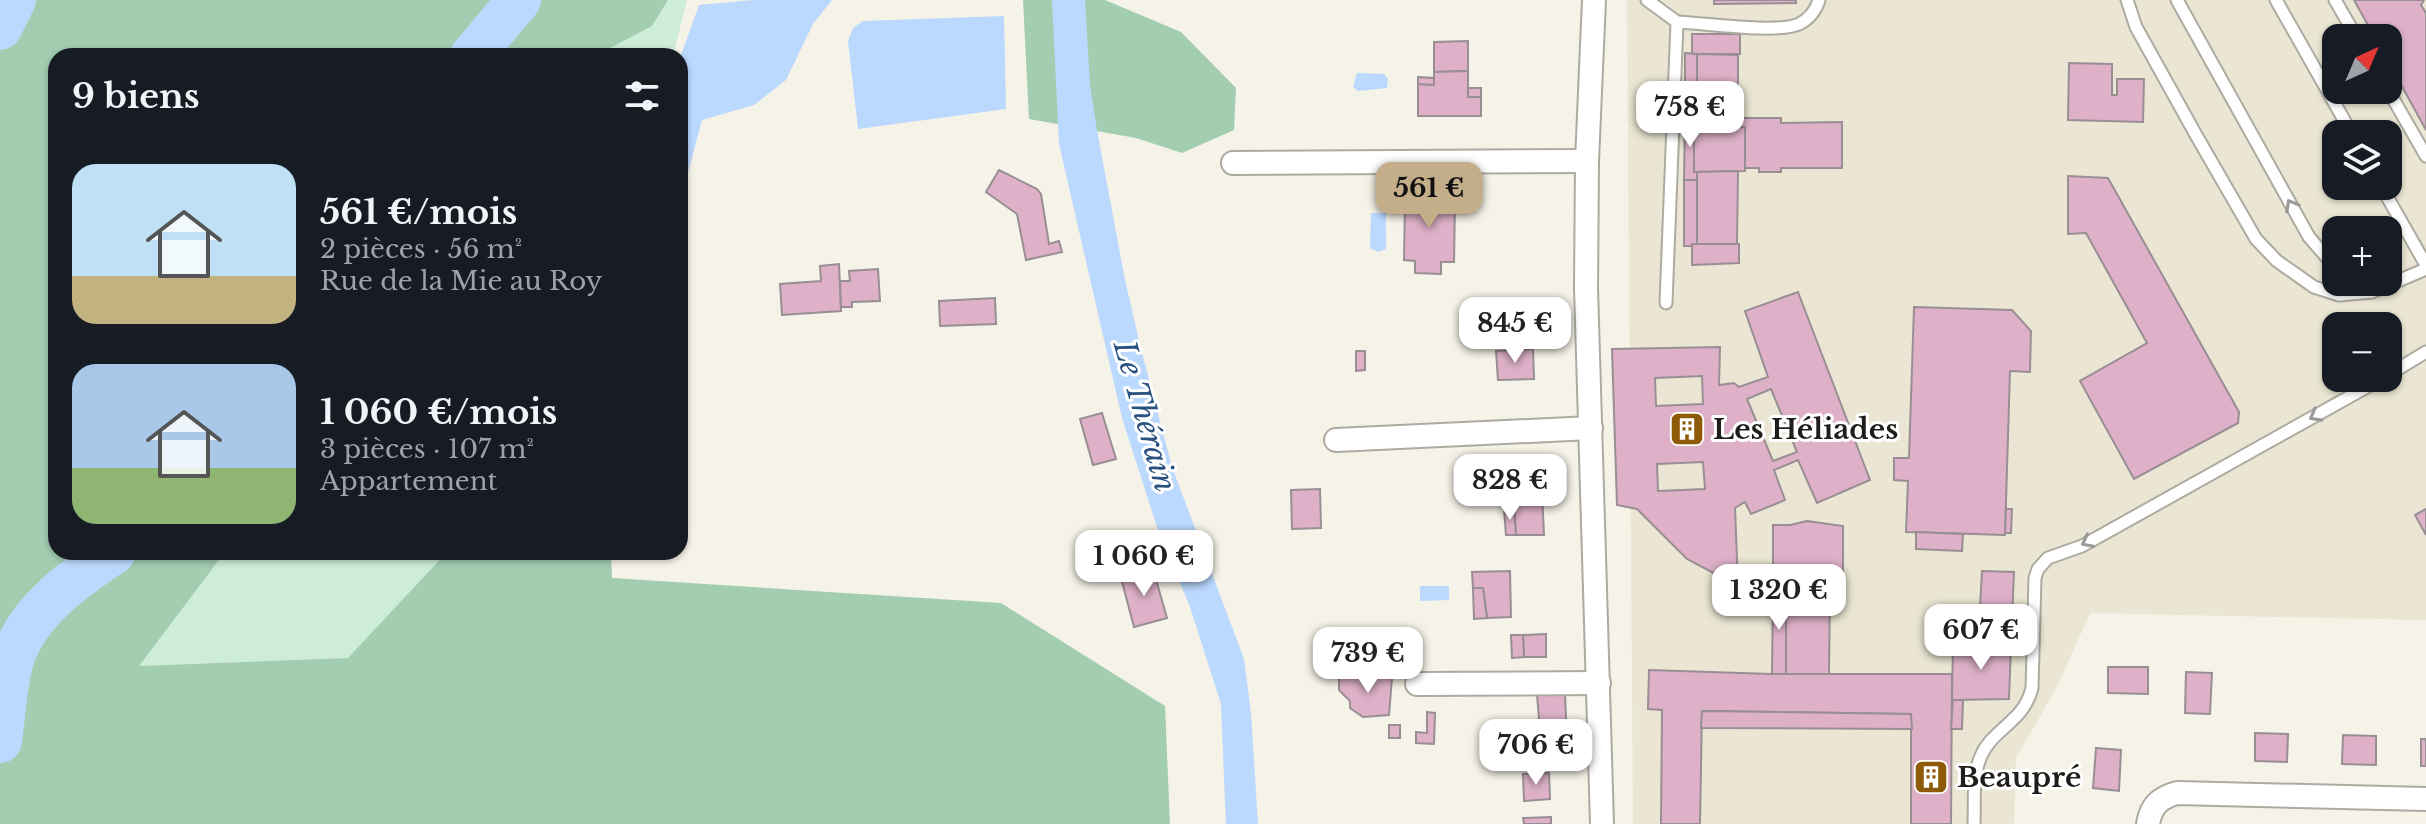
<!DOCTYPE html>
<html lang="fr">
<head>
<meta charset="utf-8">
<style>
	:root { --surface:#171b24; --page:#242831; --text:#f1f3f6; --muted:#9ea1a6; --accent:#c4ae8a }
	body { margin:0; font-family:"Libre Baskerville",serif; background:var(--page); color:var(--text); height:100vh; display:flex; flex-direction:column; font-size:30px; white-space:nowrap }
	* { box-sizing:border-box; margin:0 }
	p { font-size:26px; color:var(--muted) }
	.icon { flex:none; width:44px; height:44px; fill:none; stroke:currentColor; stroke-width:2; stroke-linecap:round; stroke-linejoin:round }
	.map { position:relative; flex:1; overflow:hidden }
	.sheet { position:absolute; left:48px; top:48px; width:640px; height:512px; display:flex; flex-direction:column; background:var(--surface); border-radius:24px; box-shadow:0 2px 6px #0004 }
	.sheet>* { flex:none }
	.needle { width:52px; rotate:44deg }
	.tools { position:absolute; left:2322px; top:24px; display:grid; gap:16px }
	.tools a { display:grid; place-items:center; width:80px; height:80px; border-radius:16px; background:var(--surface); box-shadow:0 2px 6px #0004; font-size:40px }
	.price { position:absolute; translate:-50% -68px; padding:0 18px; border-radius:16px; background:#fff; color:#222; font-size:26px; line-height:52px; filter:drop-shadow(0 2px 4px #0008) }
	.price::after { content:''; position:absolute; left:50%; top:48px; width:24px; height:18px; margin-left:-12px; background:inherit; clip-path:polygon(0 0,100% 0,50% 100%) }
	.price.current { background:var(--accent); color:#111 }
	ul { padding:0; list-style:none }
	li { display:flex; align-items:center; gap:24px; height:200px; padding:0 24px }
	li span { display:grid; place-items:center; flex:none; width:224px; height:160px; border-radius:24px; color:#555 }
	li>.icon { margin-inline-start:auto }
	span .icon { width:96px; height:96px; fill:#fffc; stroke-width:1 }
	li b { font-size:34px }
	h2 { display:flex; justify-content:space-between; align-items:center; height:96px; padding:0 24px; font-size:34px }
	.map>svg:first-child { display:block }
	.built { fill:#eae6d3; fill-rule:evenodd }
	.green { fill:#cdedd8 }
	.forest { fill:#a2cdb1 }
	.water { fill:#bbd9fe }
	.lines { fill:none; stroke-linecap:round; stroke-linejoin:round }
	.river { stroke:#bbd9fe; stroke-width:44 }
	.building { fill:#deb1c8; stroke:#988e93; stroke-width:2; fill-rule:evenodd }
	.lane-casing { stroke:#adaba0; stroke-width:15 }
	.street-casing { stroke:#adaba0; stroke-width:26 }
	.lane { stroke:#fff; stroke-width:11 }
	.street { stroke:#fff; stroke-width:22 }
	.oneway { stroke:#9a9a98 }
	.labels { text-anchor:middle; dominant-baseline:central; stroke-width:6; stroke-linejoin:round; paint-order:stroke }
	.poi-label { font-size:28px; font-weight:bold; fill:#1f1e1a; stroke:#fff; text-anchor:start }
	.water-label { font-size:30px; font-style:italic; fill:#295180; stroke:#fff }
</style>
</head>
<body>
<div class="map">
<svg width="2426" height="824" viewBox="0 0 2426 824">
	<rect width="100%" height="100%" fill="#f5f2e7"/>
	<path class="built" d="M1627 0H2426V620L2090 613 2058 685 2016 758 2014 824H1633ZM2336 38H2388V90H2336ZM2336 134H2388V186H2336ZM2336 230H2388V282H2336ZM2336 326H2388V378H2336Z"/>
	<g class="green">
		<polygon points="668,0 687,0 673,56 595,56 652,26"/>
		<polygon points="225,552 447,552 349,658 138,666"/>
	</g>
	<g class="forest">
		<polygon points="0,0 668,0 652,26 595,56 56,56 56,552 225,552 139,666 348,658 447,552 611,552 612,578 1001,603 1165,706 1170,824 0,824"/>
		<polygon points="1023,0 1105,0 1181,32 1236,88 1234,130 1182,153 1136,138 1029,119"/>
	</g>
	<g class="water">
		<polygon points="753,0 832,0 813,24 786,80 754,105 702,120 680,203 680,58 699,5"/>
		<polygon points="1052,0 1085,0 1090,85 1097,130 1125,280 1141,349 1172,467 1244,659 1251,713 1258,824 1226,824 1221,704 1190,607 1157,527 1122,418 1059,144"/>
		<polygon points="1004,16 1006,109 858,129 848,41 853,28 863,21"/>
		<polygon points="1357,73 1384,74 1388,79 1387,88 1358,91 1353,87"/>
		<polygon points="1371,213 1386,213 1386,249 1378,252 1370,248"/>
		<polygon points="1420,586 1449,586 1449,600 1420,601"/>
	</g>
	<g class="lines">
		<g class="river">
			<polyline points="0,28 14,0"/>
			<polyline points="472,56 519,0"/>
			<path d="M0 741C4 714 5 678 14 654 31 608 76 578 114 552"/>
		</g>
	</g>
	<g class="building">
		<polygon points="1714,0 1796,0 1796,3 1714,4"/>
		<polygon points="2354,0 2424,0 2421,5 2426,13 2426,130 2388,61 2388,38 2375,38"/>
		<rect x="1692" y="34" width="48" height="20"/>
		<polygon points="1468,41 1468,71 1434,72 1434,42"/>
		<polygon points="1685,53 1697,54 1697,118 1685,118"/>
		<polygon points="1697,54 1738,55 1738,127 1697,128"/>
		<polygon points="2069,63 2112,64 2112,95 2117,95 2117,79 2144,79 2143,122 2068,120"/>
		<polygon points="1468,71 1468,97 1481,97 1481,116 1418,116 1418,84 1434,85 1434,72"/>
		<polygon points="1418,77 1434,78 1434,85 1418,84"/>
		<rect x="1468" y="88" width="13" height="9"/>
		<polygon points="1685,118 1697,118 1697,128 1694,128 1694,172 1697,172 1697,180 1684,180"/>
		<polygon points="1738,118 1781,118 1781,123 1842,122 1842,168 1781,168 1781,172 1759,172 1759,168 1745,168 1745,127 1738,127"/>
		<polygon points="1745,127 1745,171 1694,172 1694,128"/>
		<polygon points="999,170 1037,189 1041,194 1049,244 1059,241 1062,252 1026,260 1017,214 986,192"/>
		<polygon points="1738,171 1737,244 1697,244 1697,172"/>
		<polygon points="2068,176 2108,178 2239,412 2238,423 2134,479 2080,381 2147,343 2086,233 2068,234"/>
		<polygon points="1684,180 1697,180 1697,244 1692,246 1684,246"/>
		<polygon points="1417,186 1443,187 1443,200 1455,200 1454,262 1441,262 1441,274 1415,273 1415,261 1404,260 1405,199 1417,199"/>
		<polygon points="1692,244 1739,244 1739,263 1692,265"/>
		<polygon points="839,264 841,311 782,315 780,284 821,281 820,266"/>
		<polygon points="878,269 880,301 852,302 852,307 841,307 840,281 850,281 849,271"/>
		<path d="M1798 292 1870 480 1817 503 1798 460 1774 470 1785 500 1751 514 1745 502 1735 508 1738 586 1687 559 1637 509 1617 505 1612 349 1720 347 1719 385 1734 383 1739 387 1768 377 1745 311ZM1702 376 1703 404 1656 406 1655 378ZM1771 389 1797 452 1773 461 1747 399ZM1703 462 1705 489 1658 491 1657 464Z"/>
		<polygon points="995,298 996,324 940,326 939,301"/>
		<polygon points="1914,307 2012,310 2031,331 2030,372 2010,371 2005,535 1906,532 1908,481 1894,480 1894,458 1909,458"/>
		<polygon points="1533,349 1534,379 1498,380 1496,351"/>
		<polygon points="1356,351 1365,351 1365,370 1356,371"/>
		<polygon points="1102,413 1116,459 1093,465 1080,419"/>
		<polygon points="1320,489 1321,528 1292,529 1291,490"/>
		<polygon points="1503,491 1542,491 1544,535 1516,535 1514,508 1504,509"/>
		<polygon points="1514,508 1516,535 1506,535 1504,509"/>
		<polygon points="2006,509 2012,509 2011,533 2005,533"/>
		<polygon points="2426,509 2426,535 2415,515"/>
		<polygon points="1807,521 1843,526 1843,588 1830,588 1829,675 1786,674 1786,588 1773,588 1773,525 1790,525"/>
		<polygon points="1916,532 1963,534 1962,551 1916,549"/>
		<polygon points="1153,569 1167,618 1134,627 1121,578"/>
		<polygon points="1510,571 1511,617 1487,618 1483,588 1473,588 1472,572"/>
		<polygon points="1982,571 2014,572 2011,645 1978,645"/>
		<polygon points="1473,588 1483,588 1487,618 1474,619"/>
		<polygon points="1773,588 1786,588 1786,674 1772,674"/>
		<polygon points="1546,634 1546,657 1524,657 1523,635"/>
		<polygon points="1511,635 1523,635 1524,657 1512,658"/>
		<polygon points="1953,644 2011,645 2009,699 1952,700"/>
		<polygon points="2108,667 2148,667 2148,694 2108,693"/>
		<polygon points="1649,670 1772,674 1952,674 1951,824 1911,824 1911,714 1702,711 1700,824 1661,824 1662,710 1648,709"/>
		<polygon points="2186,672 2212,673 2210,714 2185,713"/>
		<polygon points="1339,677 1392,678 1389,715 1363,717 1350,708 1350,701 1339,690"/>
		<polygon points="1565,694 1567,741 1541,742 1537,695"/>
		<polygon points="1953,700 1963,700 1962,729 1951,729"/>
		<polygon points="1702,711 1911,714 1912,729 1701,728"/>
		<polygon points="1427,712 1435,713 1434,744 1416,743 1416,732 1427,733"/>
		<rect x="1389" y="725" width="11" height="13"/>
		<polygon points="2255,733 2288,734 2287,762 2255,761"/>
		<polygon points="2343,735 2376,736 2376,765 2342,764"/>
		<rect x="2421" y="739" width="5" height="27"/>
		<polygon points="1565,741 1566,761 1538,758 1537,742"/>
		<polygon points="2096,748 2121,750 2119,791 2093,788"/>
		<polygon points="1549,773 1550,799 1524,801 1523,774"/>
		<polygon points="1551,817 1551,824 1524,824 1523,818"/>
	</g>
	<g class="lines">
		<g class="lane-casing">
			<g id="lane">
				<polyline points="1647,0 1677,22 1666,303"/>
				<polyline points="2127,0 2136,27 2196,135 2256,239 2277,261 2314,287 2339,295 2372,292 2426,269"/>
				<polyline points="2177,0 2309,237 2336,268"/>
				<polyline points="2276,0 2352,134"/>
				<polyline points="2335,0 2357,38"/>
				<path d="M1677 22C1704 23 1777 34 1799 24 1809 19 1816 10 1819 0"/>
				<polyline points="2388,90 2426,156"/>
				<polyline points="2381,186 2426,265"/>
				<polyline points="2356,282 2372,292"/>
				<polyline points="2388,375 2426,352"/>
				<path d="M1974 824C1975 802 1972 776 1981 756 1993 728 2024 722 2032 688L2035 578 2038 569 2048 558 2082 546 2383 378"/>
			</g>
		</g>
		<g class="street-casing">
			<g id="street">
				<polyline points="1594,0 1587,161 1586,288 1602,824"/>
				<polyline points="1233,163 1587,161"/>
				<polyline points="1336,440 1591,428"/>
				<polyline points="1417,684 1599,683"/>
				<path d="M2148 824C2151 806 2159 798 2177 793L2426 799"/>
			</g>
		</g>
		<use href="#lane" class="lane"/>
		<use href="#street" class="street"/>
	</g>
	<defs><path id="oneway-chevron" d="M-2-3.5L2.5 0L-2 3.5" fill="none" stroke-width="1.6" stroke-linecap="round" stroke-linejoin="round" transform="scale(2)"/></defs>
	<g class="oneway">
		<use href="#oneway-chevron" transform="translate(2291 205) rotate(-119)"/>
		<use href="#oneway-chevron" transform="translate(2315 416) rotate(151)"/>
		<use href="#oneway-chevron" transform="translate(2087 542) rotate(153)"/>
	</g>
	<defs>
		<g id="building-square" transform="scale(1.8)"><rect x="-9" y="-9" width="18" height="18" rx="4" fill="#8d5a07" stroke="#fff"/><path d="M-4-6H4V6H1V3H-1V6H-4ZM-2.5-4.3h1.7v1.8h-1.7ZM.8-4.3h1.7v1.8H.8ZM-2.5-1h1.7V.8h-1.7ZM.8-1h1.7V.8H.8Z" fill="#fff"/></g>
	</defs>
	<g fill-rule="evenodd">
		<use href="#building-square" x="1687" y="429"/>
		<use href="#building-square" x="1931" y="777"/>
	</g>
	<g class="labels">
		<g class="poi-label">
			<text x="1713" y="429">Les Héliades</text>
			<text x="1957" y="777">Beaupré</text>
		</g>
		<g class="water-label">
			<text transform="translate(1145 416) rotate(74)">Le Thérain</text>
		</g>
	</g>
</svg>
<div class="tools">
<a><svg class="needle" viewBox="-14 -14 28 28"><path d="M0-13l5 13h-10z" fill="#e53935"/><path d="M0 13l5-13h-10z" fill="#9ea1a6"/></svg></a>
<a><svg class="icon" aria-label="layers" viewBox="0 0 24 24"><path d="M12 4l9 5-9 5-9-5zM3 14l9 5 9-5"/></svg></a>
<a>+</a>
<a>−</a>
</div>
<b class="price" style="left:1690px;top:149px">758 €</b>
<b class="price current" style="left:1429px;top:230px">561 €</b>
<b class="price" style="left:1515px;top:365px">845 €</b>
<b class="price" style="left:1510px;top:522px">828 €</b>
<b class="price" style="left:1144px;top:598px">1 060 €</b>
<b class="price" style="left:1779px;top:632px">1 320 €</b>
<b class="price" style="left:1981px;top:672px">607 €</b>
<b class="price" style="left:1368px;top:695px">739 €</b>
<b class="price" style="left:1536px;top:787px">706 €</b>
<section class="sheet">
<h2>9 biens<svg class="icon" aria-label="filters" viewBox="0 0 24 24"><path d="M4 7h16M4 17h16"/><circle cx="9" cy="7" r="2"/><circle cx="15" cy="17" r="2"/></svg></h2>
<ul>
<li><span style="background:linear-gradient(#bfe0f5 70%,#c2b280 0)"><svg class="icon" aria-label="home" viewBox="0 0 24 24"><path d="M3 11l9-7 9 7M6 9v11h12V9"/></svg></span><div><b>561 €/mois</b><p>2 pièces · 56 m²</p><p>Rue de la Mie au Roy</p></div></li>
<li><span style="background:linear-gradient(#a9c7e8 65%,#8fb573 0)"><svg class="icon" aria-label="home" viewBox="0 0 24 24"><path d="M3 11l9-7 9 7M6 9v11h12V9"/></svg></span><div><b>1 060 €/mois</b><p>3 pièces · 107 m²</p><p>Appartement</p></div></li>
</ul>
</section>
</div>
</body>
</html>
